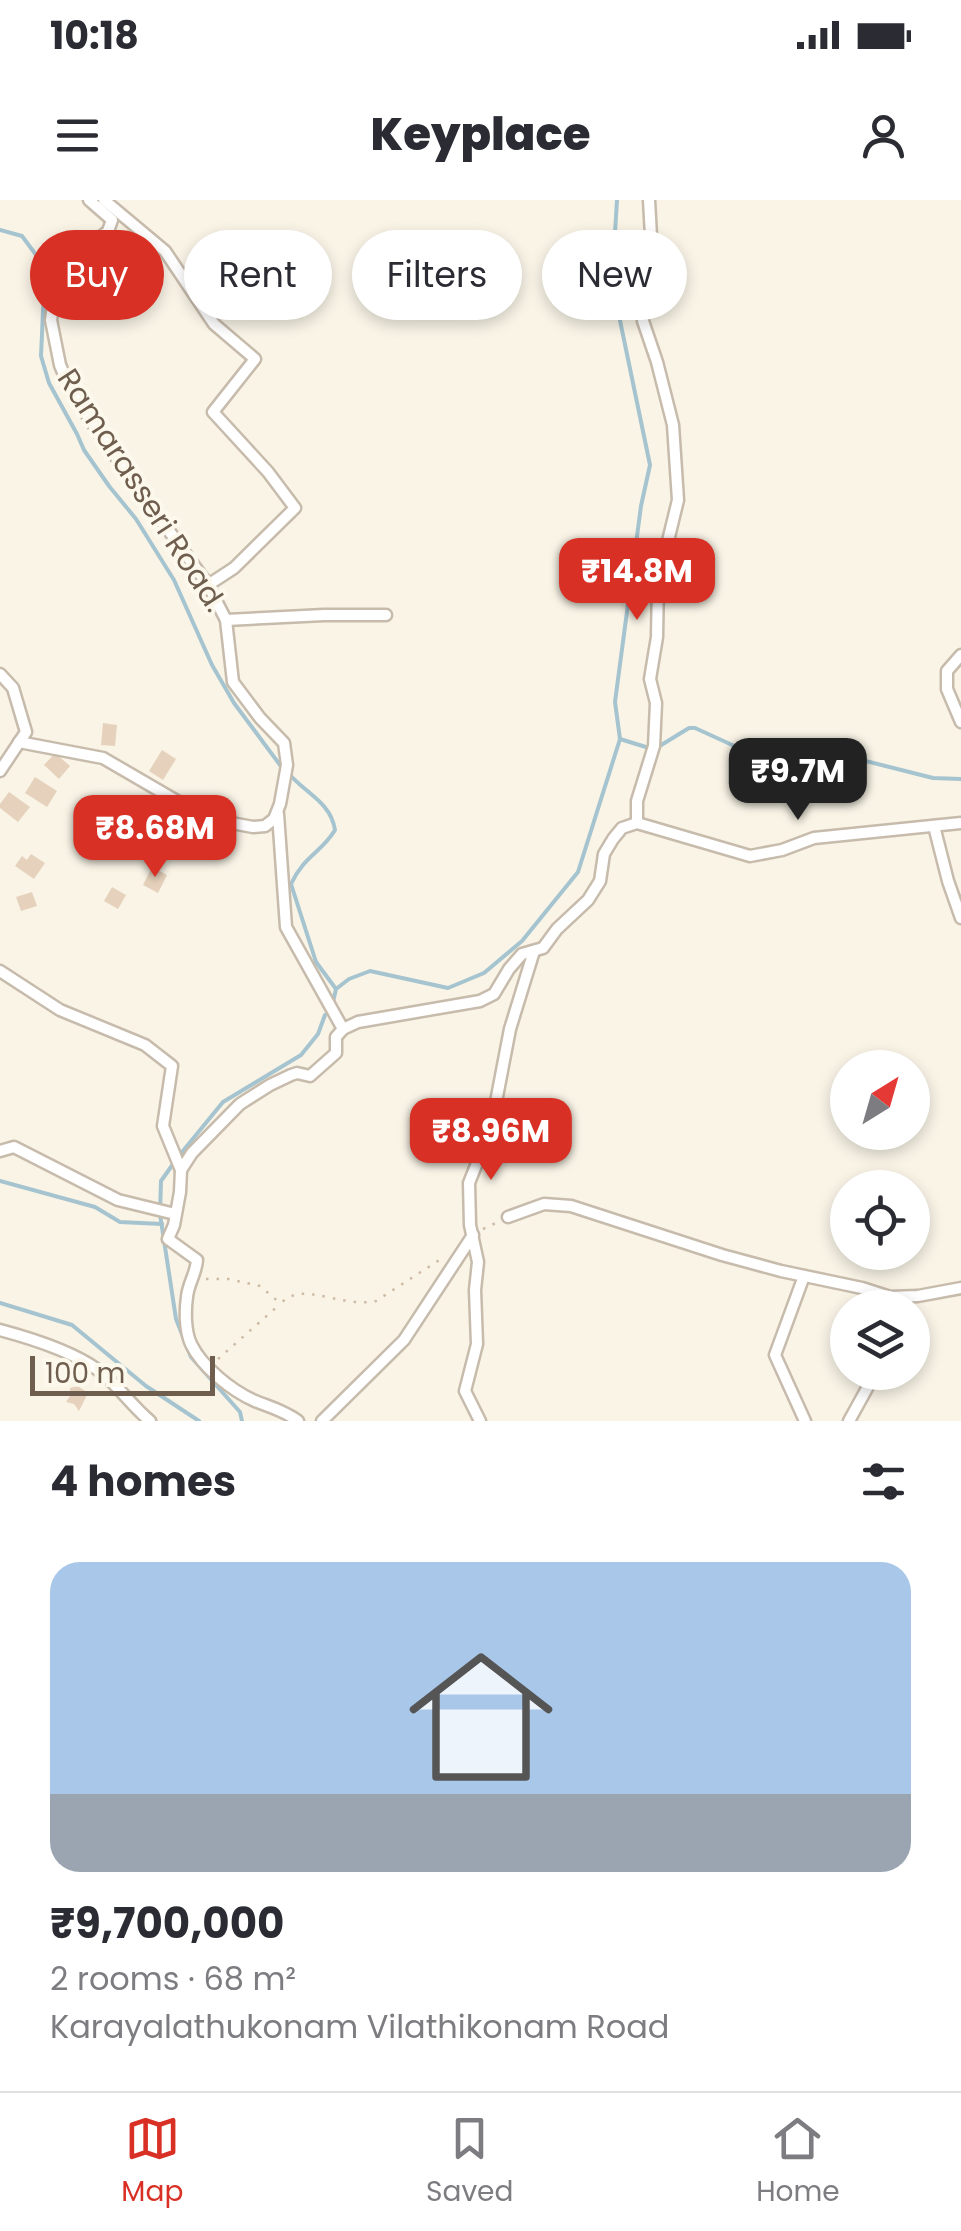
<!DOCTYPE html>
<html lang="en">
<head>
<meta charset="utf-8">
<style>
	:root { --surface:#fff; --page:#f2f2f3; --text:#2b2b33; --muted:#7c7c81; --line:#e1e1e2; --accent:#d93025 }
	body { margin:0; font-family:Poppins,sans-serif; background:var(--page); color:var(--text); height:100vh; display:flex; flex-direction:column; font-size:38px; white-space:nowrap }
	* { box-sizing:border-box; margin:0 }
	p { font-size:32px; color:var(--muted) }
	.icon { flex:none; width:55px; height:55px; fill:none; stroke:currentColor; stroke-width:2; stroke-linecap:round; stroke-linejoin:round }
	.map { position:relative; height:1221px; overflow:hidden }
	.panel { display:flex; flex-direction:column; background:var(--surface); flex:1 }
	.panel>* { flex:none }
	.guide { position:absolute; left:30px; top:30px; width:902px; height:90px; display:flex; gap:20px }
	.needle { width:65px; rotate:37deg }
	.buttons { position:absolute; left:830px; top:850px; display:grid; gap:20px }
	.buttons a { display:grid; place-items:center; width:100px; height:100px; border-radius:50%; background:var(--surface); box-shadow:0 5px 15px #0003; font-size:50px }
	.scale { position:absolute; left:30px; bottom:25px; width:185px; box-sizing:border-box; padding-left:10px; border:5px solid #6f5e4e; border-top:0; font-size:28px; line-height:35px; white-space:nowrap; color:#6f5e4e; -webkit-text-stroke:8px #fcf8ec; paint-order:stroke }
	.price { position:absolute; translate:-50% -85px; padding:0 22px; border-radius:20px; background:var(--accent); color:#fff; font-size:32px; line-height:65px; filter:drop-shadow(0 2px 5px #0008) }
	.price::after { content:''; position:absolute; left:50%; top:60px; width:30px; height:22px; margin-left:-15px; background:inherit; clip-path:polygon(0 0,100% 0,50% 100%) }
	.price.current { background:#222; color:#fff }
	ul { padding:0; list-style:none }
	li { display:grid; align-content:center; gap:20px; height:530px; padding:0 50px }
	li span { display:grid; place-items:center; height:310px; border-radius:30px; color:#555 }
	li>.icon { margin-inline-start:auto }
	span .icon { width:180px; height:180px; fill:#fffc; stroke-width:1 }
	li b { font-size:42px }
	h2 { display:flex; justify-content:space-between; align-items:center; height:120px; padding:0 50px; font-size:42px }
	.chip { padding:0 35px; border-radius:45px; background:var(--surface); box-shadow:0 5px 15px #0003; font-size:35px; line-height:90px }
	.chip.current { background:var(--accent); color:#fff }
	.status { display:flex; justify-content:space-between; align-items:center; height:70px; padding:0 50px; background:var(--surface); direction:ltr }
	.status svg { height:28px; fill:currentColor }
	header { display:flex; justify-content:space-between; align-items:center; height:130px; padding:0 50px; background:var(--surface); font-size:45px; font-weight:800 }
	.dock { display:flex; justify-content:space-around; align-items:center; height:140px; border-top:2px solid var(--line); background:var(--surface); font-size:28px; color:var(--muted) }
	.dock a { display:grid; justify-items:center; gap:5px }
	.dock .current { color:var(--accent) }
	.map>svg:first-child { display:block }
	.lines { fill:none; stroke-linecap:round; stroke-linejoin:round }
	.stream { stroke:#a5c4d0; stroke-width:4 }
	.building { fill:#e6d2bc }
	.street-casing { stroke:#c7bbac; stroke-width:15 }
	.path { stroke:#cfbba5; stroke-width:2.5; stroke-dasharray:2.5 8; stroke-linecap:butt }
	.street { stroke:#fff; stroke-width:10 }
	.labels { text-anchor:middle; dominant-baseline:central; stroke-width:8; stroke-linejoin:round; paint-order:stroke }
	.street-label { font-size:30px; fill:#6f5e4e; stroke:#fcf8ec }
</style>
</head>
<body>
<div class="status"><b>10:18</b><svg viewBox="0 0 49 12"><path d="M0 12V9h3v3zM5 12V6h3v6zM10 12V3h3v9zM15 12V0h3v12zM26 1h20v11H26zM47 4h2v5h-2z"/></svg></div>
<header><svg class="icon" aria-label="menu" viewBox="0 0 24 24"><path d="M4 6h16M4 12h16M4 18h16"/></svg>Keyplace<svg class="icon" aria-label="person" viewBox="0 0 24 24"><circle cx="12" cy="8" r="4"/><path d="M4 21q1-7 8-7t8 7"/></svg></header>
<div class="map">
<svg width="961" height="1221" viewBox="0 0 961 1221">
	<rect width="100%" height="100%" fill="#f9f4e6"/>
	<g class="lines">
		<g class="stream">
			<polyline points="0,30 22,36 45,67 41,156 49,183 77,234 84,250 109,286 136,319 174,380 212,465 234,503 283,569"/>
			<polyline points="620,539 649,548"/>
			<polyline points="658,547 689,528 695,528 741,549 834,553 933,578 961,579"/>
			<path d="M290 575C307 594 331 603 335 630 322 652 303 657 291 684L316 762 336 789"/>
			<polyline points="333,802 336,789 349,779 370,771 448,788 484,773 522,741 578,672 620,539 615,502 641,306 650,265 612,82 617,0"/>
			<polyline points="0,981 95,1007 120,1022 162,1024"/>
			<polyline points="0,1103 72,1125 146,1186 199,1221"/>
			<polyline points="242,1221 240,1212 191,1157 176,1119 160,1014 161,981 178,957 223,902 301,855 318,834 325,815"/>
		</g>
	</g>
	<g class="building">
		<polygon points="103,523 117,525 115,546 101,545"/>
		<polygon points="162,550 176,559 163,580 149,571"/>
		<polygon points="55,553 70,566 59,579 44,565"/>
		<polygon points="35,577 57,591 47,607 25,593"/>
		<polygon points="9,592 30,607 18,622 0,608 0,604"/>
		<polygon points="31,654 45,663 34,679 15,666 22,656 27,660"/>
		<polygon points="152,667 167,675 158,693 143,685"/>
		<polygon points="112,687 126,695 118,709 104,701"/>
		<polygon points="32,692 37,706 21,711 16,697"/>
		<polygon points="78,1186 88,1193 79,1211 74,1204 66,1202 70,1196 70,1188"/>
	</g>
	<g class="lines">
		<g class="street-casing">
			<g id="street">
				<polyline points="104,0 165,51 214,124 255,159 213,212 268,272 295,308 234,368 208,385"/>
				<polyline points="226,420 324,415 386,415"/>
				<polyline points="961,455 947,471 947,489 961,522"/>
				<polyline points="0,474 13,488 26,532 0,571"/>
				<polyline points="19,542 103,558 189,608 226,622 253,627 265,626 274,619 280,604 287,565 284,543 260,518 233,482 226,420 208,385 98,232 70,189 60,165 51,120 57,80 75,58 108,31 112,20 89,0"/>
				<polyline points="278,614 286,727 343,829"/>
				<polyline points="637,623 637,601 654,546 656,503 650,479 657,437 658,382 678,300 673,225 657,162 643,121 642,78 646,51 651,36 649,0"/>
				<polyline points="637,623 750,656 782,650 814,638 961,623"/>
				<polyline points="934,626 948,681 961,718"/>
				<polyline points="0,771 60,810 145,845 172,866 163,926 181,970"/>
				<polyline points="0,951 14,947 118,1000 175,1014"/>
				<polyline points="508,1017 544,1004 571,1006 722,1055 781,1071 862,1088 890,1097 918,1096 961,1088"/>
				<polyline points="804,1076 775,1155 805,1221"/>
				<path d="M0 1130C30 1138 72 1151 98 1170 115 1182 132 1206 150 1221"/>
				<path d="M298 1221C285 1211 270 1207 255 1201 232 1191 202 1167 191 1144 185 1131 185 1111 187 1097 188 1084 196 1074 197 1060L168 1039 174 1025 180 992 181 970 192 953 240 904 270 885 291 875 297 873 310 876 336 853V837L343 829 358 822 480 801 494 794 509 769 522 754 543 748 557 729 588 700 600 681 604 654 613 639 622 628 637 623"/>
				<polyline points="322,1221 404,1140 473,1035"/>
				<polyline points="480,1221 465,1191 477,1144 475,1090 478,1062 470,1025 469,983 491,928 510,829 534,751"/>
				<polyline points="849,1221 876,1172"/>
			</g>
		</g>
		<g class="path">
			<polyline points="483,1029 498,1022"/>
			<path d="M206 1079H228L260 1086 280 1103C285 1100 289 1097 294 1095 314 1089 348 1107 376 1101L444 1057"/>
			<polyline points="218,1159 279,1105"/>
		</g>
		<use href="#street" class="street"/>
	</g>
	<g class="labels">
		<g class="street-label">
			<text transform="translate(142 290) rotate(57)">Ramarasseri Road.</text>
		</g>
	</g>
</svg>
<div class="buttons">
<a><svg class="needle" viewBox="-14 -14 28 28"><path d="M0-13l5 13h-10z" fill="#e53935"/><path d="M0 13l5-13h-10z" fill="#7c7c81"/></svg></a>
<a><svg class="icon" aria-label="locate" viewBox="0 0 24 24"><circle cx="12" cy="12" r="6"/><path d="M12 2v4M12 18v4M2 12h4M18 12h4"/></svg></a>
<a><svg class="icon" aria-label="layers" viewBox="0 0 24 24"><path d="M12 4l9 5-9 5-9-5zM3 14l9 5 9-5"/></svg></a>
</div>
<div class="scale">100 m</div>
<b class="price" style="left:637px;top:423px">₹14.8M</b>
<b class="price current" style="left:798px;top:623px">₹9.7M</b>
<b class="price" style="left:155px;top:680px">₹8.68M</b>
<b class="price" style="left:491px;top:983px">₹8.96M</b>
<div class="guide">
<a class="chip current">Buy</a>
<a class="chip">Rent</a>
<a class="chip">Filters</a>
<a class="chip">New</a>
</div>
</div>
<section class="panel">
<h2>4 homes<svg class="icon" aria-label="filters" viewBox="0 0 24 24"><path d="M4 7h16M4 17h16"/><circle cx="9" cy="7" r="2"/><circle cx="15" cy="17" r="2"/></svg></h2>
<ul>
<li><span style="background:linear-gradient(#a9c7e8 75%,#9aa5b1 0)"><svg class="icon" aria-label="home" viewBox="0 0 24 24"><path d="M3 11l9-7 9 7M6 9v11h12V9"/></svg></span><div><b>₹9,700,000</b><p>2 rooms · 68 m²</p><p>Karayalathukonam Vilathikonam Road</p></div></li>
</ul>
</section>
<nav class="dock">
<a class="current"><svg class="icon" aria-label="map" viewBox="0 0 24 24"><path d="M3 6l6-2 6 2 6-2v14l-6 2-6-2-6 2zM9 4v14M15 6v14"/></svg>Map</a>
<a><svg class="icon" aria-label="saved" viewBox="0 0 24 24"><path d="M7 4h10v16l-5-4-5 4z"/></svg>Saved</a>
<a><svg class="icon" aria-label="home" viewBox="0 0 24 24"><path d="M3 11l9-7 9 7M6 9v11h12V9"/></svg>Home</a>
</nav>
</body>
</html>
